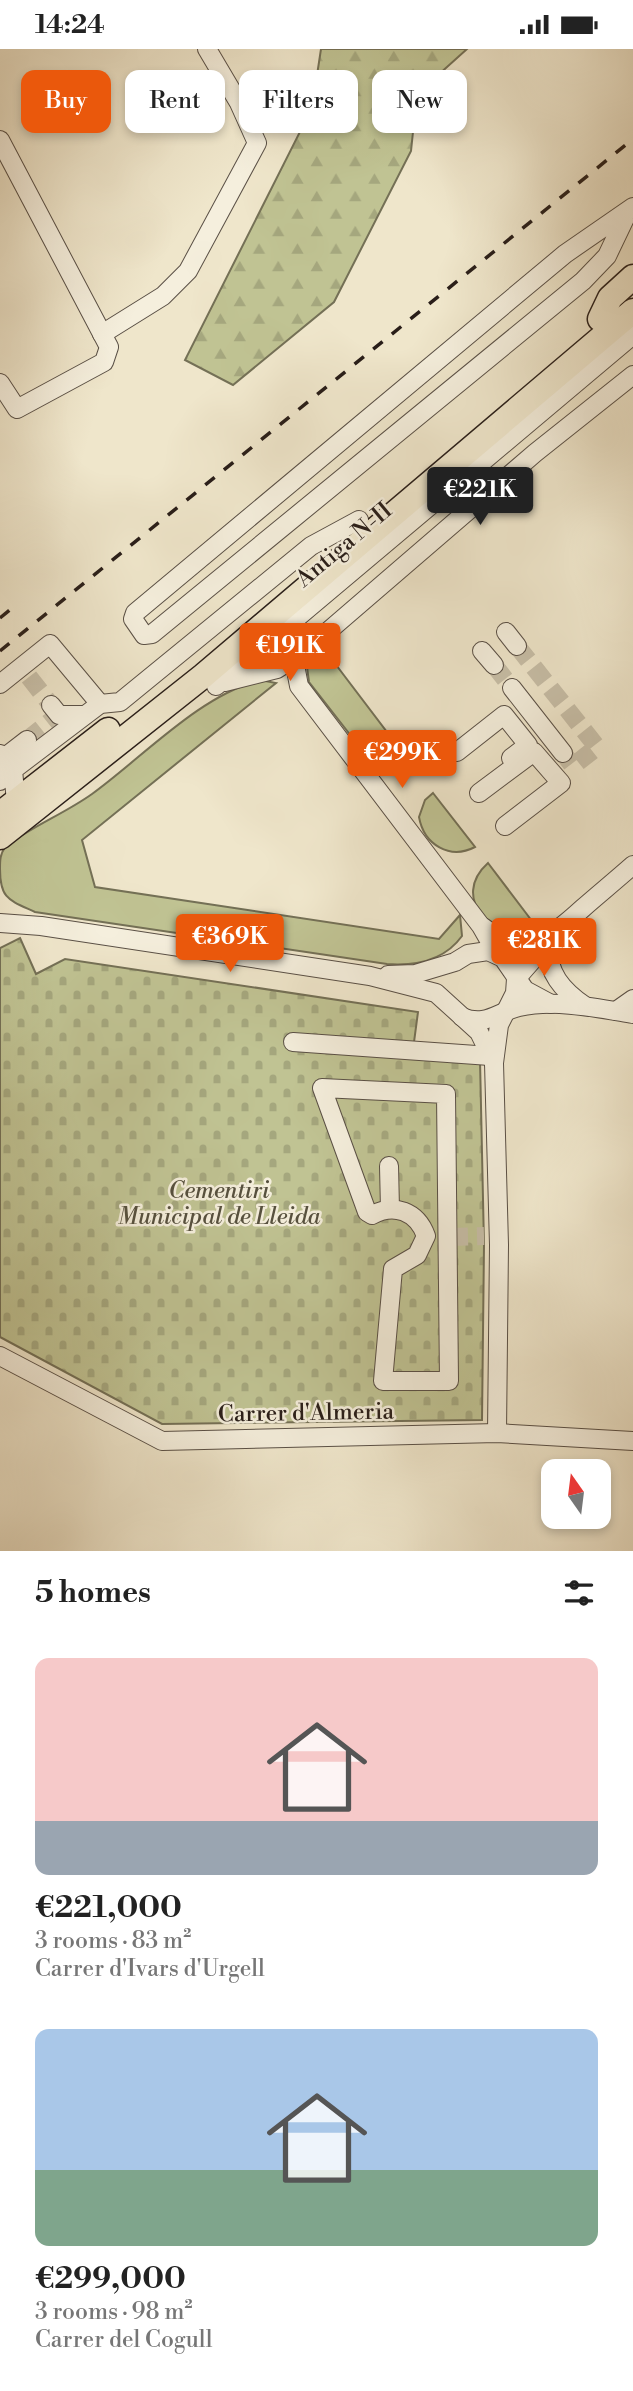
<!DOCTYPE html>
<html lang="en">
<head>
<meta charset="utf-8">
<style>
	:root { --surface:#fff; --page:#f6f6f6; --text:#222; --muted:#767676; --accent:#ea580c }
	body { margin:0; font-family:"Libre Bodoni",serif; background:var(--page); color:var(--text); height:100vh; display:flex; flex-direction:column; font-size:26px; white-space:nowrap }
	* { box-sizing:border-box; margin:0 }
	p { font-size:23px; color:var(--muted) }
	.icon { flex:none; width:38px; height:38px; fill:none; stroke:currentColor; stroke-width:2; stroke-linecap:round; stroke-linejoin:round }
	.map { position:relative; height:1502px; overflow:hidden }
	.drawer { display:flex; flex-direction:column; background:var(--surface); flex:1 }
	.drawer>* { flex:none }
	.hud { position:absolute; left:21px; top:21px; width:592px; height:63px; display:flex; gap:14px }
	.needle { width:46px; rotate:346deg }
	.tools { position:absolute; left:541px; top:1410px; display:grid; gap:14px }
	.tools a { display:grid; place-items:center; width:70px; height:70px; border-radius:14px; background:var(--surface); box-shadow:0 4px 10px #0003; font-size:35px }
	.price { position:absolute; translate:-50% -60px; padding:0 16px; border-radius:7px; background:var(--accent); color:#fff; font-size:23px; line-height:46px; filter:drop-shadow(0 2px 4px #0008) }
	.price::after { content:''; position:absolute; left:50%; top:42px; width:21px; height:16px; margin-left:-10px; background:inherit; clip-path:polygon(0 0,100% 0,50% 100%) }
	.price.current { background:#222; color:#fff }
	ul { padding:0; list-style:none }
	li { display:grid; align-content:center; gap:14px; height:371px; padding:0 35px }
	li span { display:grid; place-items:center; height:217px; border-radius:14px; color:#555 }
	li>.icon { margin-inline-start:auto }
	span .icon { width:126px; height:126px; fill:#fffc; stroke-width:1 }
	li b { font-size:30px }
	h2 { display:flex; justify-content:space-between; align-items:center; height:84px; padding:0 35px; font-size:30px }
	.tag { padding:0 24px; border-radius:14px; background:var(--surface); box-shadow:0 4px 10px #0003; font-size:24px; line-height:63px }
	.tag.current { background:var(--accent); color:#fff }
	.status { display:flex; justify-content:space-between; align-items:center; height:49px; padding:0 35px; background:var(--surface); direction:ltr }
	.status svg { height:19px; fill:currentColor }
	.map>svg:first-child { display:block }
	.green { fill:#c0c393; stroke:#747056; stroke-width:2 }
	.forest { fill:url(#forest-firs); stroke:#747056; stroke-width:2 }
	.cemetery { fill:url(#cemetery-stones); stroke:#747056; stroke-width:2 }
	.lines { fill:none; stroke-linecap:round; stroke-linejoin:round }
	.minor-tunnel { stroke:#c7bea7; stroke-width:18; stroke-dasharray:18 9; stroke-linecap:butt }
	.minor-casing { stroke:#5a5046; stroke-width:20 }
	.highway-casing { stroke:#291e19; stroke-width:27 }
	.minor { stroke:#f5efdd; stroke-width:18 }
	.highway { stroke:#efe6cb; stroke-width:24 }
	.rail { stroke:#291e19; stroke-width:3.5; stroke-dasharray:12 12; stroke-linecap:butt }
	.labels { text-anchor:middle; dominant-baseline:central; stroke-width:5; stroke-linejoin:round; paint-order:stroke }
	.street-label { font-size:23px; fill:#291e19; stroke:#f5efdd }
	.park-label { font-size:23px; font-style:italic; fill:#56503e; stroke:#f5efdd }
</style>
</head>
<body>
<div class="status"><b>14:24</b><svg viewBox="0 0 49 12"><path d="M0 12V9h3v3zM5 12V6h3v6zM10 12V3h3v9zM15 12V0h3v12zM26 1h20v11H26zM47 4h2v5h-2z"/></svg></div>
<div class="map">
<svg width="633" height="1502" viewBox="0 0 633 1502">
	<defs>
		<pattern id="forest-firs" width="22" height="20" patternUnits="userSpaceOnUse" patternTransform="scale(1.75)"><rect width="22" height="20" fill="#c0c393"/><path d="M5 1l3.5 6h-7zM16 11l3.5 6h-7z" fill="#a5a77e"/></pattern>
		<pattern id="cemetery-stones" width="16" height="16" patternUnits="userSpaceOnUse" patternTransform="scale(1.75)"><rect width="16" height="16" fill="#c0c393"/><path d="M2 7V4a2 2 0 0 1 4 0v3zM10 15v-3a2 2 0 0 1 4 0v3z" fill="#a5a77e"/></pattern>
	</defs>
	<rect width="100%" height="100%" fill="#efe6cb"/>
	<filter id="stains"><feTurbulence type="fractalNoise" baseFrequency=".00286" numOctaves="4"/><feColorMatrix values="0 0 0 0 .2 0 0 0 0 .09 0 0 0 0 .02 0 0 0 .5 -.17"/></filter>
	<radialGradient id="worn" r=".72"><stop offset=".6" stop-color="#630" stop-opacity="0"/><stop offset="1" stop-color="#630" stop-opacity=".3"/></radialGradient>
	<g class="green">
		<polygon points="324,600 412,716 395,724 386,723 373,715 309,633 307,618"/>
		<path d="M260 631 276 634 82 791 95 838 439 890 460 866 462 887C444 912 415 917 387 915L35 863C9 851 0 850 0 820 0 811 0 806 5 798 32 777 64 765 92 745 143 708 199 647 260 631Z"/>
		<path d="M433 744 475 798C450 811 424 796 419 768L425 751Z"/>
		<path d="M488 814 535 876C494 895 449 849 488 814Z"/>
	</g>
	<polygon class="forest" points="321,0 467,0 417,45 411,102 334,253 233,336 185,311 312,59"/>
	<polygon class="cemetery" points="20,889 36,925 65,910 418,963 412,1008 480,1011 484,1196 482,1371 162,1375 0,1288 0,899"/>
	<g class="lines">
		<g class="minor-tunnel">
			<polyline points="517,597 597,698 573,717 563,704"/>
			<polyline points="494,616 512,639"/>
			<polyline points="29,628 51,656"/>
			<polyline points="27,691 52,671"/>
			<polyline points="450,1188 484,1187"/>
		</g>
		<g class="minor-casing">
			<g id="minor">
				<polyline points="0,91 109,298 104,313 17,360 0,334"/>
				<polyline points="629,161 607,207 583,232 152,585 144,586 133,570 135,564 565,205 633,158"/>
				<polyline points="102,285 163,247 188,222 257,94 239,54 207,0"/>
				<polyline points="506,583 517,597"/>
				<polyline points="482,602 494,616"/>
				<polyline points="304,603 295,616 299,637 481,877 497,905"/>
				<polyline points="225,633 277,620 304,603 535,404 633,326"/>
				<polyline points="0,635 50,595 100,655"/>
				<polyline points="216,637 633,286"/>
				<polyline points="512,639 563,704"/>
				<polyline points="51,656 59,666 85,666"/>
				<polyline points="457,703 504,666 528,696 511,709"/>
				<polyline points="0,705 13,721 0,732"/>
				<polyline points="0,712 27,691"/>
				<polyline points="479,744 534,703 561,734 505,777"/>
				<polyline points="16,753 13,721 100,655 120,653 311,497 359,471"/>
				<polyline points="0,874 41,877 370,927 436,944 479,983 494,1014"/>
				<path d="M483 878C524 910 550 889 583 859 599 845 616 831 633 816"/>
				<path d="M548 895C547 924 562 941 585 957"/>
				<polyline points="388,926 415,925 455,913 468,905 488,902 503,909 525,941 551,955"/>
				<polyline points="516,930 551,890"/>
				<polyline points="616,962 633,950"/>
				<path d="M462 968C486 978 497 963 519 958 555 950 597 959 633 965"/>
				<polyline points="293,993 490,1007"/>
				<path d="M322 1039 446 1045 449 1332H383L393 1220 417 1206 426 1187C417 1162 394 1154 372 1166L367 1163Z"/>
				<polyline points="389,1117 390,1160"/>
				<polyline points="0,1307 162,1392 497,1384 633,1392"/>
				<polyline points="497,1384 499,1196 494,1014 499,976 515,944 516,930"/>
			</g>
		</g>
		<g class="highway-casing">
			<g id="highway">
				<polyline points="600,270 610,249 633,228"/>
				<polyline points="0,765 108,681"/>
				<polyline points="0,788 203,627 633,262"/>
			</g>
		</g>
		<use href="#minor" class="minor"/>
		<use href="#highway" class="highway"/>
		<g class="rail">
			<polyline points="0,569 17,555"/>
			<polyline points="0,602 633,90"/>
		</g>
	</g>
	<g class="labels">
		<g class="street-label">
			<text transform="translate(344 496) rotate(-40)">Antiga N-II</text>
			<text transform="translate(306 1364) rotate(-1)">Carrer d'Almeria</text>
		</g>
		<g class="park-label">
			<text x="219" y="1142">Cementiri<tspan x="219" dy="26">Municipal de Lleida</tspan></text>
		</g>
	</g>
	<rect width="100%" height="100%" filter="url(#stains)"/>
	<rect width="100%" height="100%" fill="url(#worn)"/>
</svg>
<div class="tools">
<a><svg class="needle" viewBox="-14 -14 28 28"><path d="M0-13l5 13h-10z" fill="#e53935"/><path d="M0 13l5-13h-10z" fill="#767676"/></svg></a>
</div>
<b class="price current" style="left:480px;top:478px">€221K</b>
<b class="price" style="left:290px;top:634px">€191K</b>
<b class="price" style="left:402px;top:741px">€299K</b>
<b class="price" style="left:230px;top:925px">€369K</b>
<b class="price" style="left:544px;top:929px">€281K</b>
<div class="hud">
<a class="tag current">Buy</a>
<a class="tag">Rent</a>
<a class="tag">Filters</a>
<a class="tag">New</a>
</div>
</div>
<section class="drawer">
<h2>5 homes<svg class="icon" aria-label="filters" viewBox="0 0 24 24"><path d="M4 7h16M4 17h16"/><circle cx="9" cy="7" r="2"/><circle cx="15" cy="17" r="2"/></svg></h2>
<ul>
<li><span style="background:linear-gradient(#f6c9c9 75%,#9aa5b1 0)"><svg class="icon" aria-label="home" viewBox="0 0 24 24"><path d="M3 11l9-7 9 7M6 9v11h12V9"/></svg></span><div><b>€221,000</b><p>3 rooms · 83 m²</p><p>Carrer d'Ivars d'Urgell</p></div></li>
<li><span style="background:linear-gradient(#a9c7e8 65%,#7fa58c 0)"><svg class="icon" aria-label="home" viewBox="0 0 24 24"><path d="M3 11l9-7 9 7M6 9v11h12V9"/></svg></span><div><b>€299,000</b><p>3 rooms · 98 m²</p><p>Carrer del Cogull</p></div></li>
</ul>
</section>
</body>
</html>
